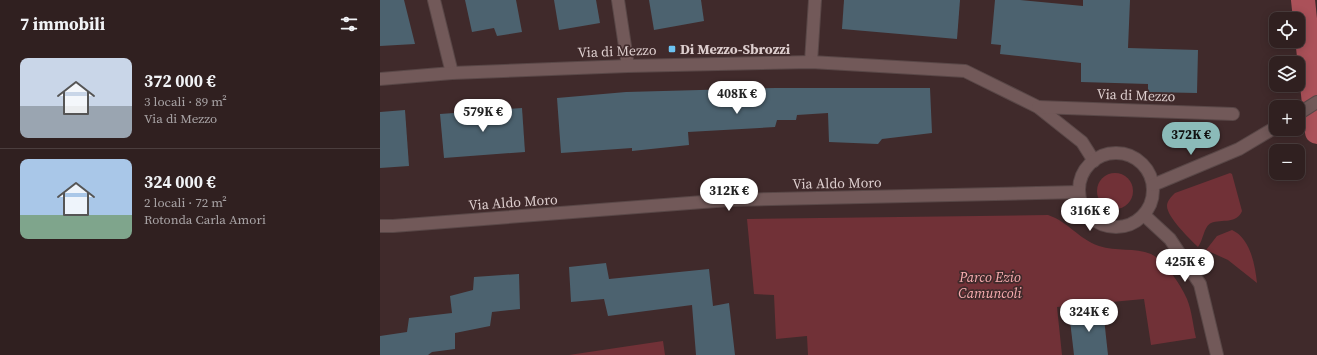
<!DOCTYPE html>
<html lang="it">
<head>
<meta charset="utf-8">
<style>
	:root { --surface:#302020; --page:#3c2d2d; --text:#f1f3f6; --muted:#a8a3a5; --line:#4b3e3e; --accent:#8bbbb9 }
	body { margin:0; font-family:"Source Serif 4",serif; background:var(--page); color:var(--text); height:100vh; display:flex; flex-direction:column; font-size:15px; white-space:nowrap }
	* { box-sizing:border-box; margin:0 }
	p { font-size:13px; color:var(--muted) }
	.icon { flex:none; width:22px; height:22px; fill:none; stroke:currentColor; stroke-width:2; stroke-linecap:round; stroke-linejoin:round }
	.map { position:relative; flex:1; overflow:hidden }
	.sheet { display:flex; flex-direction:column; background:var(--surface); width:380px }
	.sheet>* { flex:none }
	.tools { position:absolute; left:889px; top:12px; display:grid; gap:8px }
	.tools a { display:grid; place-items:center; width:36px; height:36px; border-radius:8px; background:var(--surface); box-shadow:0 2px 10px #0003,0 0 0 1px var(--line); font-size:20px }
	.price { position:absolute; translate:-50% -34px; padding:0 9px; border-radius:14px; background:#fff; color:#222; font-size:13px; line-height:26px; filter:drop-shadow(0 1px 2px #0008) }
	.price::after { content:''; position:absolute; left:50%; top:24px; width:12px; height:9px; margin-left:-6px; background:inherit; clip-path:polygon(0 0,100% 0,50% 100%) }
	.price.current { background:var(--accent); color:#111 }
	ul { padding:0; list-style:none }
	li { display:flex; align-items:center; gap:12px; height:100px; padding:0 20px }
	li+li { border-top:1px solid var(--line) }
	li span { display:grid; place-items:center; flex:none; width:112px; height:80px; border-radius:8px; color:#555 }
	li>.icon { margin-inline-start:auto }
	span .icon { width:48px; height:48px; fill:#fffc; stroke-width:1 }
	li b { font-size:17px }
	h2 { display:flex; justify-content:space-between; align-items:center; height:48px; padding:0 20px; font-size:17px }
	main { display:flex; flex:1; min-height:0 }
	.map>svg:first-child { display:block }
	.green { fill:#713137 }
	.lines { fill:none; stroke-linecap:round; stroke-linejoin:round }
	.canal { stroke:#ab5159; stroke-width:24 }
	.building { fill:#4c626f }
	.street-casing { stroke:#594747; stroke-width:14 }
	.secondary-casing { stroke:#594747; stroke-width:14 }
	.street { stroke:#725959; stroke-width:12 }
	.secondary { stroke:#725959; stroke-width:12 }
	.poi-dot { fill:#6cc3f2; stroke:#402a2b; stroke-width:1.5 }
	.labels { text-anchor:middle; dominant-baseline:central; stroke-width:3.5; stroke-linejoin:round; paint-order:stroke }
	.poi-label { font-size:14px; font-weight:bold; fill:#ddcece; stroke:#402a2b; text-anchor:start }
	.street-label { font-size:14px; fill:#ddcece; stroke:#402a2b }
	.park-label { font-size:14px; font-style:italic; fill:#f8adb0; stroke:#402a2b }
</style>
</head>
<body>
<main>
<section class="sheet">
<h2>7 immobili<svg class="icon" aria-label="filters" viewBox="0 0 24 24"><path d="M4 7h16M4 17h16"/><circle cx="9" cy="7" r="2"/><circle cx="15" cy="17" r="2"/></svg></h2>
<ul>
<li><span style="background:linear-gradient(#c9d6e8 60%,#9aa5b1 0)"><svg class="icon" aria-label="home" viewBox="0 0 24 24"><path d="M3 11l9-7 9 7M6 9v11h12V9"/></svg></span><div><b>372 000 €</b><p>3 locali · 89 m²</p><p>Via di Mezzo</p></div></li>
<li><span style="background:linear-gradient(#a9c7e8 70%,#7fa58c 0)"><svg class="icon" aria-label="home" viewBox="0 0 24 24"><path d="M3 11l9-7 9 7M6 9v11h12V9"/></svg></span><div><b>324 000 €</b><p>2 locali · 72 m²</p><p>Rotonda Carla Amori</p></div></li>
</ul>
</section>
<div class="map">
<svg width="937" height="355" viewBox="0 0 937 355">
	<rect width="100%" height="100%" fill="#402a2b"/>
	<g class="green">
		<circle cx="735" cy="191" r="18"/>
		<path d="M850 173 852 174 862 211C857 224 842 219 831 223 824 226 823 241 818 247 810 239 787 217 787 206 787 201 791 197 795 193Z"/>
		<path d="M668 215C689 222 697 238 719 246 736 252 755 247 771 254 785 261 801 285 807 299 812 311 813 326 816 338L771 345 764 299 677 307 682 355H428L427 336 396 339 394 295 374 294 367 219Z"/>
		<path d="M852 230C870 238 875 264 877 283L848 260 826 250 837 236Z"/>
		<polygon points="283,341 285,355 189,355"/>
	</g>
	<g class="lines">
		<polyline class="canal" points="923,0 937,132"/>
	</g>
	<g class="building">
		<polygon points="0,0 24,0 35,44 0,46"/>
		<polygon points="85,0 136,0 142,32 117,36 114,28 92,32"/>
		<polygon points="174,0 216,0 220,23 179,30"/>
		<polygon points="269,0 321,0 324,21 274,30"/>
		<polygon points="464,0 580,0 577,39 462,29"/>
		<polygon points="615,0 640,0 703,6 703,0 750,0 748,48 818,50 817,93 768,92 768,84 701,82 701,63 620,54 621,45 611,44"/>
		<polygon points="396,88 550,88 552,133 502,139 498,144 449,142 448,113 417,115 416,120 397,120 395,127 308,132 309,145 252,151 252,148 181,153 177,98 246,92"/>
		<polygon points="142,108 145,152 64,158 60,114"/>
		<polygon points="25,110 29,166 0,168 0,112"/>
		<polygon points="226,263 229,279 329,269 333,306 349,303 355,355 316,355 312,305 228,316 224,299 191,302 189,267"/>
		<polygon points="139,274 140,309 112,312 110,326 75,333 75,349 52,352 48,355 0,355 0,336 27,332 29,318 72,313 70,296 93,290 94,277"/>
		<polygon points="723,309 728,355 694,355 689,312"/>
	</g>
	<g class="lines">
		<g class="street-casing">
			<g id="street">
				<polyline points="54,0 72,73"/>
				<polyline points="238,0 248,66"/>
				<polyline points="431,62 435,0"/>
				<polyline points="0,79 72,73 248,66 431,62 585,71 658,107 702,142 714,161"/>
				<polyline points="658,107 853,114"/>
				<polyline points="764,215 790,239 820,284 837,355"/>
			</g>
		</g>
		<g class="secondary-casing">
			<g id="secondary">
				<polyline points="918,114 937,102"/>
				<circle cx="736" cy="190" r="37"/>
				<polyline points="773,185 859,149 896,127"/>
				<polyline points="0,226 13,226 349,200 699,192"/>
			</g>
		</g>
		<use href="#street" class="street"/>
		<use href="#secondary" class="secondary"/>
	</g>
	<rect class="poi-dot" x="288" y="45" width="8" height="8" rx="2"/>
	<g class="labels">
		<g class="poi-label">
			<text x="300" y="49">Di Mezzo-Sbrozzi</text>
		</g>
		<g class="street-label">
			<text transform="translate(237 51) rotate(-2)">Via di Mezzo</text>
			<text transform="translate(756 95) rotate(2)">Via di Mezzo</text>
			<text transform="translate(457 183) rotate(-1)">Via Aldo Moro</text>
			<text transform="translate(133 202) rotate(-4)">Via Aldo Moro</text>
		</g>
		<g class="park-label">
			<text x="610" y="277">Parco Ezio<tspan x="610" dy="16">Camuncoli</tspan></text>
		</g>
	</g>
</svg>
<div class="tools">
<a><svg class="icon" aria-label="locate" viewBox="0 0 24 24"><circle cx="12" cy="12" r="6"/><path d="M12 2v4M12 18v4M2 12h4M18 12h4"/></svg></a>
<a><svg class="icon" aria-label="layers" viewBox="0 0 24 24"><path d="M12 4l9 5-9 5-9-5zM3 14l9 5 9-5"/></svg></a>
<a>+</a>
<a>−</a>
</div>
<b class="price" style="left:357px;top:115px">408K €</b>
<b class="price" style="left:103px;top:133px">579K €</b>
<b class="price current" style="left:811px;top:156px">372K €</b>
<b class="price" style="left:349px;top:212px">312K €</b>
<b class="price" style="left:710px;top:232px">316K €</b>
<b class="price" style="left:805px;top:283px">425K €</b>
<b class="price" style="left:709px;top:333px">324K €</b>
</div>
</main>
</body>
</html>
